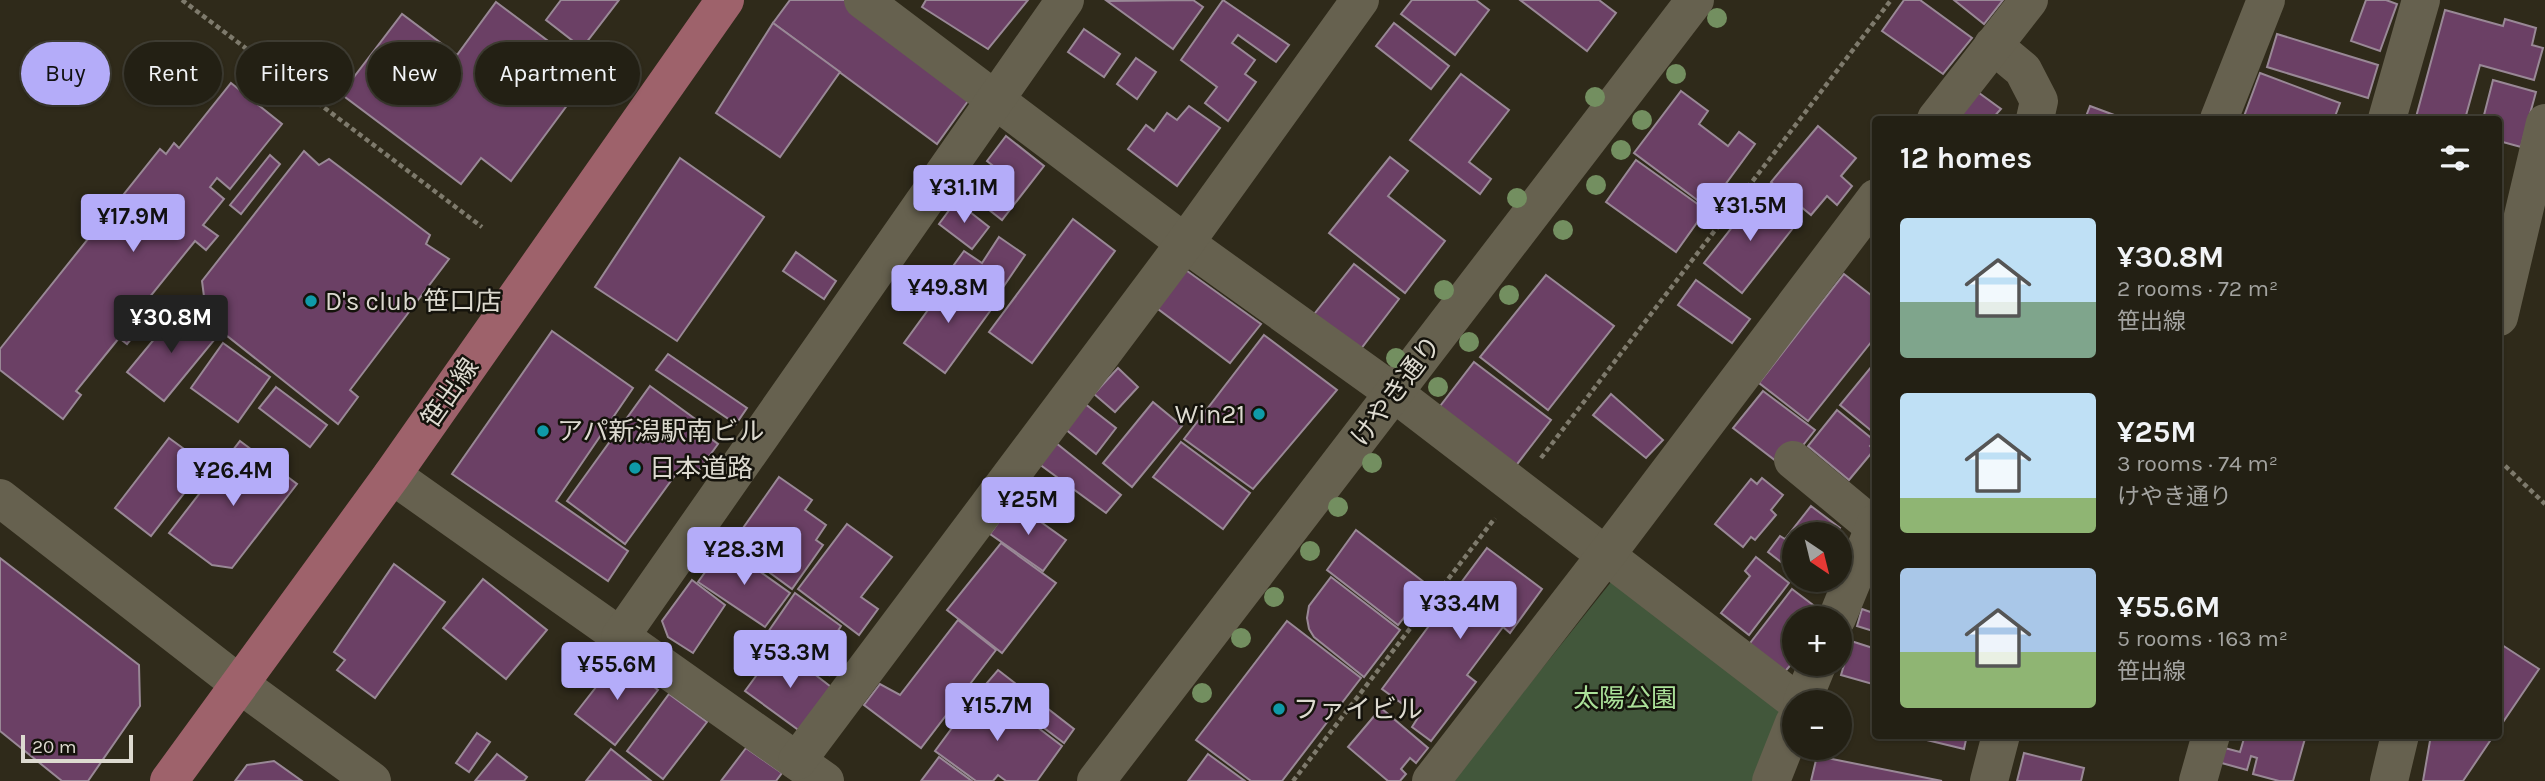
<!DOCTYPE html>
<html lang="en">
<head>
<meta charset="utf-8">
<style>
	:root { --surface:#232014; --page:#2b281d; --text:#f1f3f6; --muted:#a3a3a0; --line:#403e34; --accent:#b4acf9 }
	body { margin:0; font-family:Karla,"Noto Sans JP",sans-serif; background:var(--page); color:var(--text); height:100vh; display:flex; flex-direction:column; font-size:26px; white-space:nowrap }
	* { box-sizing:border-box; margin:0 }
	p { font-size:23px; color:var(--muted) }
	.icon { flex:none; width:38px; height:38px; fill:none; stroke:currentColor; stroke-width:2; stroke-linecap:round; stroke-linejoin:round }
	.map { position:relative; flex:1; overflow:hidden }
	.side { position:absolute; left:1872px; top:116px; width:630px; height:623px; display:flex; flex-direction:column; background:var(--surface); border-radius:7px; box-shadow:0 2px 5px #0004,0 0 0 2px var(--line) }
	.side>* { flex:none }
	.guide { position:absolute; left:21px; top:42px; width:665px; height:63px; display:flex; gap:14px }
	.needle { width:46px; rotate:145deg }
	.fabs { position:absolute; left:1782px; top:522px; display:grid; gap:14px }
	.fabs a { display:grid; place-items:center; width:70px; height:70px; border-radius:50%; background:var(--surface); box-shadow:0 2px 5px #0004,0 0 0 2px var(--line); font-size:35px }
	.scale { position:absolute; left:21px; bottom:18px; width:112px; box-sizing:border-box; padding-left:7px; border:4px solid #dddad0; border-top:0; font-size:19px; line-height:24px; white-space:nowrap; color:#dddad0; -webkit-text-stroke:5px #15130c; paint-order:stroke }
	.price { position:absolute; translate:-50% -60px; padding:0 16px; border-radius:7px; background:var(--accent); color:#111; font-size:23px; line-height:46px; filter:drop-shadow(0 2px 4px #0008) }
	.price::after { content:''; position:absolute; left:50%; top:42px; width:21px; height:16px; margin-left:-10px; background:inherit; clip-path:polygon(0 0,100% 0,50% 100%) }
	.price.active { background:#222; color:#fff }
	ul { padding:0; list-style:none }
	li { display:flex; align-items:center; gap:21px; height:175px; padding:0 28px }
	li span { display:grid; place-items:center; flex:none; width:196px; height:140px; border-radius:7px; color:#555 }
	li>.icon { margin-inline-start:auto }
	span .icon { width:84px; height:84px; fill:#fffc; stroke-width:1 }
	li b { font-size:30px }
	h2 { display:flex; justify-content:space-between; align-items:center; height:84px; padding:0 28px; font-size:30px }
	.chip { padding:0 24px; border-radius:32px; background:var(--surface); box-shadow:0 2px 5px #0004,0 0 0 2px var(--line); font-size:24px; line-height:63px }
	.chip.active { background:var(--accent); color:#111 }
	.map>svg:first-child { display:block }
	.green { fill:#42573b }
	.building { fill:#6b4065; stroke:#998896; stroke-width:2 }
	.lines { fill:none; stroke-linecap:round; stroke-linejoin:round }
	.path { stroke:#7e7a6c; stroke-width:4.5; stroke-dasharray:5 3.5; stroke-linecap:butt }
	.minor { stroke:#66614f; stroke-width:38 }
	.tertiary { stroke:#66614f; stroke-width:38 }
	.primary { stroke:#9e626b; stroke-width:38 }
	.tree { fill:#738f60 }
	.culture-dot { fill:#0f9aa8; stroke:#15130c; stroke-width:2.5 }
	.labels { text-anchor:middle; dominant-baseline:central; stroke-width:5; stroke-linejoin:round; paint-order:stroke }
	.poi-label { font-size:26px; fill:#dddad0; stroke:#15130c; text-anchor:start }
	.street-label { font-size:26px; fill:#dddad0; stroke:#15130c }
	.park-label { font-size:26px; fill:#abe199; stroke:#15130c }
</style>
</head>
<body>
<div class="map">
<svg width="2545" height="781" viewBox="0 0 2545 781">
	<rect width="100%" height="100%" fill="#2f2a1a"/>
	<polygon class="green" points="1611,582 1785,711 1755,781 1452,781"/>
	<g class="building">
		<polygon points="561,0 619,0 582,48 546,20"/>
		<polygon points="790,0 846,0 973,94 937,144 773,23"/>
		<polygon points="926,0 1028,0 988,49 922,7"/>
		<polygon points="1193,0 1203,7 1173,49 1107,1"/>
		<polygon points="1223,0 1289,45 1276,62 1238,35 1232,43 1255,60 1245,74 1256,82 1228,121 1205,103 1217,87 1181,60"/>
		<polygon points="1412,0 1476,0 1489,10 1455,55 1401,14"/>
		<polygon points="1520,0 1599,0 1616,13 1587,51"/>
		<polygon points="1904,0 1920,0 1972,38 1943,74 1882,31"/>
		<polygon points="1954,0 2003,0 1984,24"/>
		<polygon points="2366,0 2386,0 2397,4 2380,51 2351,41"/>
		<polygon points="496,2 591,73 511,181 481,158 461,184 341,94 402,14 457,55"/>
		<polygon points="2445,10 2503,26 2505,19 2536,28 2532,45 2543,48 2534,80 2480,65 2465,119 2416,117"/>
		<polygon points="773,23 840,72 780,157 716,113"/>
		<polygon points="1394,23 1449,66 1431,89 1376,46"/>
		<polygon points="1084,29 1120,54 1104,77 1068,52"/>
		<polygon points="2277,34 2378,65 2368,98 2267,67"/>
		<polygon points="1136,58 1156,72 1137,99 1117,84"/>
		<polygon points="2260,73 2340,103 2334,119 2243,119"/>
		<polygon points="1461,74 1509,110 1469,162 1491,179 1480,194 1410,140"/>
		<polygon points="2493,80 2536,92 2521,147 2499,141 2499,119 2483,119"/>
		<polygon points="231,83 282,124 230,189 217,178 210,187 224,199 203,225 218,236 206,250 195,241 144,304 154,311 127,344 119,338 76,391 81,395 63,419 0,370 0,349 160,149 166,154 174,143 179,148"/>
		<polygon points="1975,90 2001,109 1992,119 1954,119"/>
		<polygon points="1681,91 1708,111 1699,124 1728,146 1739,132 1755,144 1708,208 1634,153"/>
		<polygon points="1189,106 1220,128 1177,186 1128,149 1146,125 1154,131 1167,113 1177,120"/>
		<polygon points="2090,106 2125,119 2085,119"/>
		<polygon points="1818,126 1856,158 1841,176 1852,186 1837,205 1827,196 1811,215 1771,182"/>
		<polygon points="1006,136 1044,166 1002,220 974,198 997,169 987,161"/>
		<polygon points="304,151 319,165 329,159 430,235 426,244 449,259 350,390 358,397 338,424 207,320 202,281"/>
		<polygon points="270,155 280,164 241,214 230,205"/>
		<polygon points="1390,157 1408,171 1388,196 1445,241 1405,293 1329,233"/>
		<polygon points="680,158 764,217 677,341 595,287"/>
		<polygon points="1636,160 1706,210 1676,252 1606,202"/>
		<polygon points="1759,193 1797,223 1742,293 1704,263"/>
		<polygon points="956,201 989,227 972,249 939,224"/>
		<polygon points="1073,219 1115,251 1032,363 989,332"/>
		<polygon points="999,237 1025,255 995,299 951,269 964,251 982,263"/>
		<polygon points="796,252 836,281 824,299 783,271"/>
		<polygon points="1354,264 1399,299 1357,354 1311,318"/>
		<polygon points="1183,268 1261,324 1230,363 1154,306"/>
		<polygon points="1844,274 1876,299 1876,336 1808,421 1759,383"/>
		<polygon points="1546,275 1614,326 1548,410 1480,357"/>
		<polygon points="952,277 993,307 945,373 904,343"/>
		<polygon points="1696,280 1750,319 1732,343 1678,305"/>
		<polygon points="179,309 215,339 164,401 127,372"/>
		<polygon points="552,331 633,388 556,501 628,551 608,581 452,474"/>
		<polygon points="1264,335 1337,390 1253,489 1184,439"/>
		<polygon points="223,343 270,377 238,422 191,388"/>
		<polygon points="668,354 747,408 736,424 656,370"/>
		<polygon points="1876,361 1876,431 1874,433 1840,405"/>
		<polygon points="1474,362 1551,420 1511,472 1434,414"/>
		<polygon points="1118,368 1138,387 1115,412 1094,394"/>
		<polygon points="650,386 709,429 705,434 718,444 697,473 684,463 625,544 567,501"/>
		<polygon points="276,387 327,425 310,447 259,408"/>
		<polygon points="1763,391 1815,430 1797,453 1776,461 1733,428"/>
		<polygon points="1611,394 1663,440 1646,458 1593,415"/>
		<polygon points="1153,402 1182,426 1132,487 1103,463"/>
		<polygon points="1084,403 1116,428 1096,454 1064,428"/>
		<polygon points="1837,410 1875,441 1870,446 1874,450 1849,480 1808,446"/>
		<polygon points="169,438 206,465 151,536 115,508"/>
		<polygon points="1051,439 1121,495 1106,513 1035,461"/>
		<polygon points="240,441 297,484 232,568 212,565 169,533"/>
		<polygon points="1181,442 1250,493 1223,529 1153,477"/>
		<polygon points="779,477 812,500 805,510 826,525 816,540 823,545 792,589 751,559 756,552 736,538"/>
		<polygon points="1762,478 1783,495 1771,510 1776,515 1755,540 1751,537 1743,547 1715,524 1751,479 1757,484"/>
		<polygon points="1013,502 1066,540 1043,571 990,534"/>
		<polygon points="1811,506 1840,528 1836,534 1794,534 1794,572 1768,552 1780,536 1785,539"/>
		<polygon points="847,524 892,557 861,597 878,609 859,635 798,589"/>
		<polygon points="1356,530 1429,586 1398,625 1327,570"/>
		<polygon points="1001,543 1056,583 1002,653 947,610"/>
		<polygon points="724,546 790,593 765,627 698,582"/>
		<polygon points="1487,548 1542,589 1510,633 1503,627 1467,675 1476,682 1431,741 1412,727 1419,716 1382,689"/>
		<polygon points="1756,557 1789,583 1749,635 1721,613 1750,576 1745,571"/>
		<polygon points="0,558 139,665 140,706 88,781 62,781 0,731"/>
		<polygon points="394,564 445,602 375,698 337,670 345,660 334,652"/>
		<polygon points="1331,577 1400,630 1364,677 1314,637 1309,629 1307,618 1309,606"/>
		<polygon points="483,579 547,630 506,679 443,628"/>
		<polygon points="692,580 725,605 693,653 668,637 662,621"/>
		<polygon points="1792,589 1817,608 1809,618 1794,618 1794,647 1788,655 1794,661 1782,675 1747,647"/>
		<polygon points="795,593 841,626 836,634 841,638 835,647 844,653 829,675 768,632"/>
		<polygon points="1862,609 1876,614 1876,632 1857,626"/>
		<polygon points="958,620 996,650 921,748 864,705 880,684 900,695"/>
		<polygon points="1287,621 1361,678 1282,781 1251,781 1196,740"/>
		<polygon points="1851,641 1876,649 1876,685 1841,675"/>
		<polygon points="2499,643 2539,669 2499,728"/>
		<polygon points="778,646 835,690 804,734 745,691"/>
		<polygon points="618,659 658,690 615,745 575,714"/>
		<polygon points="998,670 1074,729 1064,743 986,684"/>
		<polygon points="983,686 1062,746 1037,781 1006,781 998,775 993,781 976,781 935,751"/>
		<polygon points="669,694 707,722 663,779 627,751"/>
		<polygon points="1381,708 1428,748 1416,763 1410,758 1401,769 1406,774 1400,781 1388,781 1348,747"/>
		<polygon points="477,733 490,742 469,772 456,763"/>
		<polygon points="1906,735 1967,735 1964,749"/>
		<polygon points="2245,735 2306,735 2293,781 2279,781 2253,774 2257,758 2251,756 2247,770 2218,762 2221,747 2240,752"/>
		<polygon points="2431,735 2494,735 2463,781 2423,781"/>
		<polygon points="746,748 782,773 776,781 721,781"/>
		<polygon points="611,749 651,781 586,781"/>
		<polygon points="2024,753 2084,768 2081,781 2017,781"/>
		<polygon points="497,754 527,777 524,781 475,781"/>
		<polygon points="1208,754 1245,781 1188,781"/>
		<polygon points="1817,756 1942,781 1811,781"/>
		<polygon points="939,757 972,781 921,781"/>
		<polygon points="274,761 302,781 235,781 247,765"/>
	</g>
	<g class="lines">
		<g class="path">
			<polyline points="182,0 482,227"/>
			<polyline points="1541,458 1891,0"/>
			<polyline points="2499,460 2545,504"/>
			<polyline points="1293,781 1495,518"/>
		</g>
		<g class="minor">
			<polyline points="863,0 1185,243 1394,393 1797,702"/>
			<polyline points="1993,45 2023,70 2039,101 2035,119"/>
			<polyline points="1936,119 2029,0"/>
			<polyline points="2219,119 2266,0"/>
			<polyline points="2387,119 2421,0"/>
			<polyline points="2499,317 2545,123"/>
			<polyline points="1793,460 1874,527"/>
			<polyline points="392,475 825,781"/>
			<polyline points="1837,618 1876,523"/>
			<polyline points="620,637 1065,0"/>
			<polyline points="1802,702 1818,663"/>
			<polyline points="797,761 1185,243 1360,0"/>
			<polyline points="1431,781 1606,555 1876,198"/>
			<polyline points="1771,781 1794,723"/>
			<polyline points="1989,781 2001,735"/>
			<polyline points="2198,781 2211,735"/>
			<polyline points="2389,781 2400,735"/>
		</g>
		<g class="tertiary">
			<polyline points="0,498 238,683 372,781"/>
			<polyline points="1096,781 1695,0"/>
		</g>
		<polyline class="primary" points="169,781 392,475 725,0"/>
	</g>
	<g class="tree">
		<circle cx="1717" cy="18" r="10"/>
		<circle cx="1676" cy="74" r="10"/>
		<circle cx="1595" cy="97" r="10"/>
		<circle cx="1642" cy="120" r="10"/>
		<circle cx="1621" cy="150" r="10"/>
		<circle cx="1596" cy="185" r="10"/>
		<circle cx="1517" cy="198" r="10"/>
		<circle cx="1563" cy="230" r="10"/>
		<circle cx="1444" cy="290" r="10"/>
		<circle cx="1509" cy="295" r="10"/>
		<circle cx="1469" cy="342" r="10"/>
		<circle cx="1396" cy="358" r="10"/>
		<circle cx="1438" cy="387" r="10"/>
		<circle cx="1372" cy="463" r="10"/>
		<circle cx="1338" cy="507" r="10"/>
		<circle cx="1310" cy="551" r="10"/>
		<circle cx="1274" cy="597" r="10"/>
		<circle cx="1241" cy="638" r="10"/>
		<circle cx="1202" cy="693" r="10"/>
	</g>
	<g class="culture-dot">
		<circle cx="311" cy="301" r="7"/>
		<circle cx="1259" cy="414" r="7"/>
		<circle cx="543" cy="431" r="7"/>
		<circle cx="635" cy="468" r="7"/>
		<circle cx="1279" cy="709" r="7"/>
	</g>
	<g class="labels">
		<g class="poi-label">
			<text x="325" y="301">D's club 笹口店</text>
			<text x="1245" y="414" text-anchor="end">Win21</text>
			<text x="557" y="431">アパ新潟駅南ビル</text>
			<text x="649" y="468">日本道路</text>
			<text x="1293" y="709">ファイビル</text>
		</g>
		<g class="street-label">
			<text transform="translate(1396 391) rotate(-53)">けやき通り</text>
			<text transform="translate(450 393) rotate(-55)">笹出線</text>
		</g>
		<g class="park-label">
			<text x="1625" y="698">太陽公園</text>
		</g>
	</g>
</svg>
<div class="fabs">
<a><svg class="needle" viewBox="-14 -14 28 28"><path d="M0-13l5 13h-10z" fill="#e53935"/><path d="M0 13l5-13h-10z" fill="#a3a3a0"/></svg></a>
<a>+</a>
<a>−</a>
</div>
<div class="scale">20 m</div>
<b class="price" style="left:964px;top:225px">¥31.1M</b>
<b class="price" style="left:1750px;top:243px">¥31.5M</b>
<b class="price" style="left:133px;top:254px">¥17.9M</b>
<b class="price" style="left:948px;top:325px">¥49.8M</b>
<b class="price active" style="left:171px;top:355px">¥30.8M</b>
<b class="price" style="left:233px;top:508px">¥26.4M</b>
<b class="price" style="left:1028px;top:537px">¥25M</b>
<b class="price" style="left:744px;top:587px">¥28.3M</b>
<b class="price" style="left:1460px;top:641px">¥33.4M</b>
<b class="price" style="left:790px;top:690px">¥53.3M</b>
<b class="price" style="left:617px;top:702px">¥55.6M</b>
<b class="price" style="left:997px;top:743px">¥15.7M</b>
<div class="guide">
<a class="chip active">Buy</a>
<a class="chip">Rent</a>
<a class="chip">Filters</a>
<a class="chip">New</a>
<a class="chip">Apartment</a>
</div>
<section class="side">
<h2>12 homes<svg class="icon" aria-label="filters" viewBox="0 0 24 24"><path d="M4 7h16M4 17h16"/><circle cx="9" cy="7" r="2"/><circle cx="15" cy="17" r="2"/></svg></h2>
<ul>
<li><span style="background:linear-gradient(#bfe0f5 60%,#7fa58c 0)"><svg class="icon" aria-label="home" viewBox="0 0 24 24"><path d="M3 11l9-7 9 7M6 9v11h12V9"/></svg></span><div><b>¥30.8M</b><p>2 rooms · 72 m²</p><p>笹出線</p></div></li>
<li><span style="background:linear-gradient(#bfe0f5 75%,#8fb573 0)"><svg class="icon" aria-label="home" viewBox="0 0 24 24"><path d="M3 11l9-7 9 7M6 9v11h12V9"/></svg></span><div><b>¥25M</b><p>3 rooms · 74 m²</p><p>けやき通り</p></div></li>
<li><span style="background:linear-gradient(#a9c7e8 60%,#8fb573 0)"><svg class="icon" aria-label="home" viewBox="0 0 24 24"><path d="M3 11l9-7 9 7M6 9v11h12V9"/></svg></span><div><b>¥55.6M</b><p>5 rooms · 163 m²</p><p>笹出線</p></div></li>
</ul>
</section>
</div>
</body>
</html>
